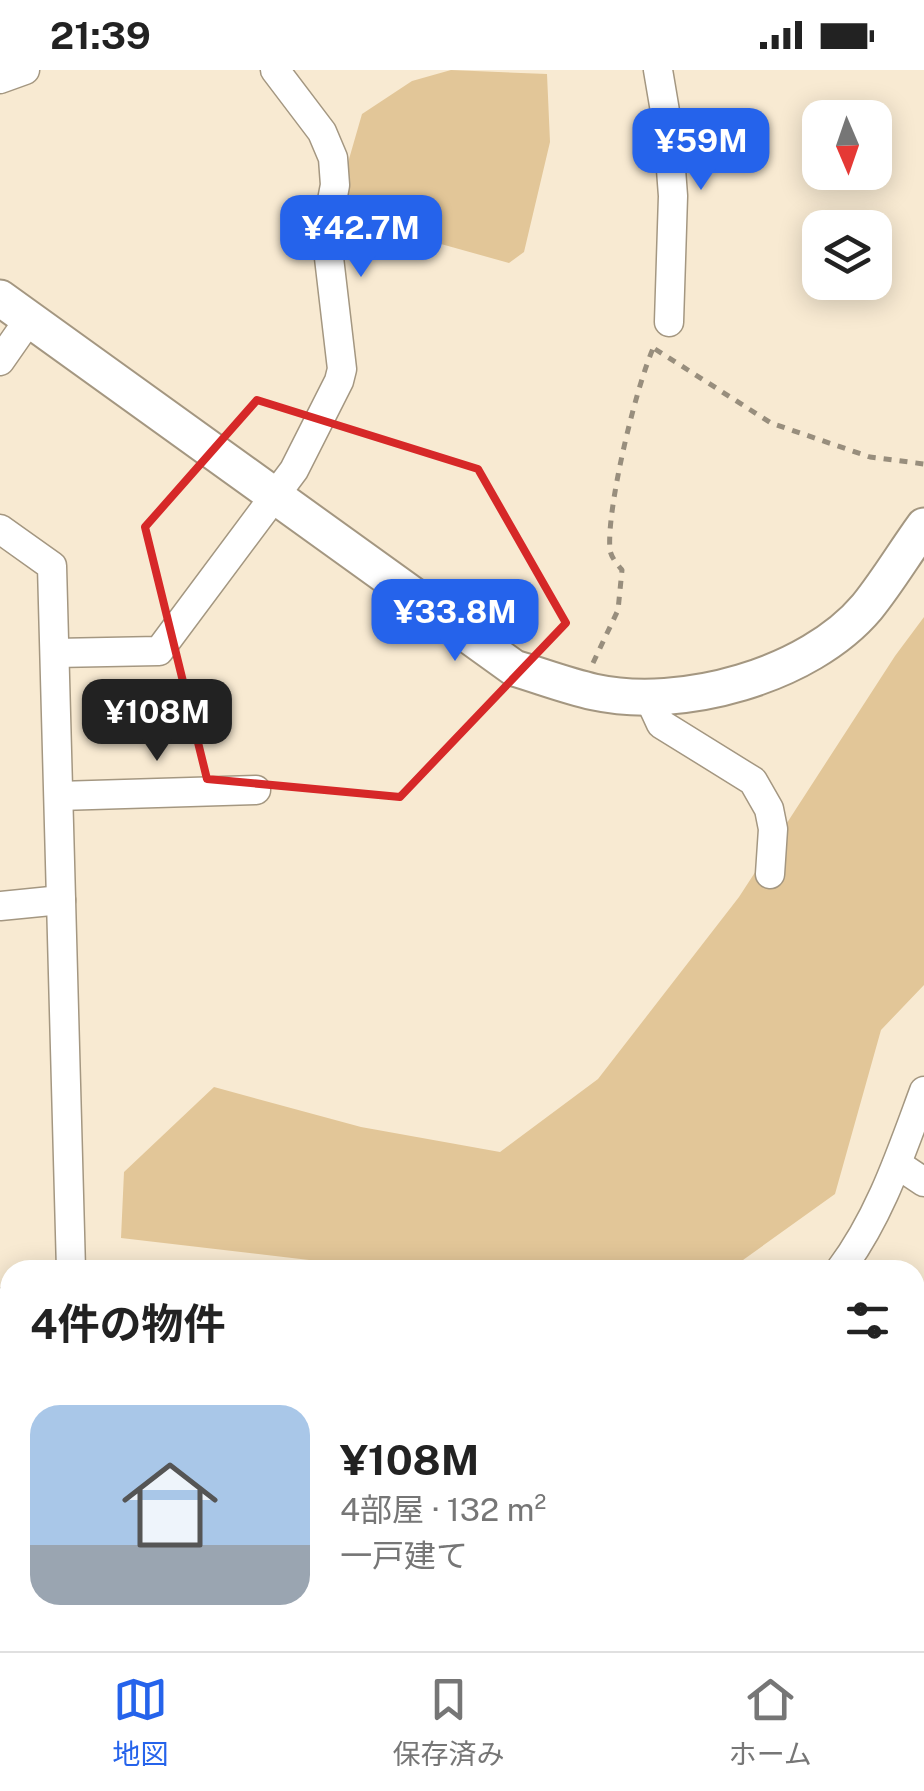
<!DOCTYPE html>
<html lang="ja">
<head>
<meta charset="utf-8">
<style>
	:root { --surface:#fff; --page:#f2f2f2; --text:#222; --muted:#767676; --line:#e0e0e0; --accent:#2563eb }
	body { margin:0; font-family:"Public Sans","Noto Sans JP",sans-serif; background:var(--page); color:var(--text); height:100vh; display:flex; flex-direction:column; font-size:38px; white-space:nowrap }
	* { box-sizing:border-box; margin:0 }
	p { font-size:32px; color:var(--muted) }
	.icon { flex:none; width:55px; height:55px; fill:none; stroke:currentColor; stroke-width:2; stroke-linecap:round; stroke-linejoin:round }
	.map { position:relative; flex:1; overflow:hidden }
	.side { position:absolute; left:0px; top:1190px; width:925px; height:392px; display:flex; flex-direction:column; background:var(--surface); border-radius:30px 30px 0 0; box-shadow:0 5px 25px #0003 }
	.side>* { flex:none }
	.needle { width:65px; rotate:178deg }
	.fabs { position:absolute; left:802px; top:30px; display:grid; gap:20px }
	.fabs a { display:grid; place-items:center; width:90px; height:90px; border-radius:20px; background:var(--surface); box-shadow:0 5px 25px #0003; font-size:50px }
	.price { position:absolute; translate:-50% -85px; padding:0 22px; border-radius:20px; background:var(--accent); color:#fff; font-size:32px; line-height:65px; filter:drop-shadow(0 2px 5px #0008) }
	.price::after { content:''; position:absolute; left:50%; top:60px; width:30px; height:22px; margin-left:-15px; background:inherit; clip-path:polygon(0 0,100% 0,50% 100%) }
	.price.current { background:#222; color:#fff }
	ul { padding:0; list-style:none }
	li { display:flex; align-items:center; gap:30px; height:250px; padding:0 30px }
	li+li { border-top:2px solid var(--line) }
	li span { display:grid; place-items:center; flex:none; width:280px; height:200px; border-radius:30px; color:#555 }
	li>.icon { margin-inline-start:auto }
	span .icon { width:120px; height:120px; fill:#fffc; stroke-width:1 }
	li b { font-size:42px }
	h2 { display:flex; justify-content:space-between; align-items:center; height:120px; padding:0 30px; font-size:42px }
	.status { display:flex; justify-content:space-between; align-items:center; height:70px; padding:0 50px; background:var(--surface); direction:ltr }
	.status svg { height:28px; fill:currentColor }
	.dock { display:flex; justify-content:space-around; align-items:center; height:140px; border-top:2px solid var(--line); background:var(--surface); font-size:28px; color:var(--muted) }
	.dock a { display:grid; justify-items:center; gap:5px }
	.dock .current { color:var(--accent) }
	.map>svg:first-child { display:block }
	.green { fill:#e2c698 }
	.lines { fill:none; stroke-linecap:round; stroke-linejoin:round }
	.minor-casing { stroke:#a49781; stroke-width:31 }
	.tertiary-casing { stroke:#a49781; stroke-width:39 }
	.path { stroke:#988e7d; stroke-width:5; stroke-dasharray:8 8; stroke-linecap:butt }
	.minor { stroke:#fff; stroke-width:28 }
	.tertiary { stroke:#fff; stroke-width:35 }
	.rail-casing { stroke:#696154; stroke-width:11 }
	.rail { stroke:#f8ead2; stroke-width:8; stroke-dasharray:22; stroke-linecap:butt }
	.marked { fill:none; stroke:#d62828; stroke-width:8; stroke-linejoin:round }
</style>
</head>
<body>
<div class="status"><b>21:39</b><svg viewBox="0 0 49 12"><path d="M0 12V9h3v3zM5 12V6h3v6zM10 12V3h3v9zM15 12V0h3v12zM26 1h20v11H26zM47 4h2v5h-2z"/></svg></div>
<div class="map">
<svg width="924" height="1581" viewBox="0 0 924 1581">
	<rect width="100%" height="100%" fill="#f8ead2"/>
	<g class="green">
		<polygon points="451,0 547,4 550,72 524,182 509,193 398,162 330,155 362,44 412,11"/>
		<polygon points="924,547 924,915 881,960 835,1124 729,1200 455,1200 309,1190 121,1168 124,1102 214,1017 361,1057 500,1082 598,1009 739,827 895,586"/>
	</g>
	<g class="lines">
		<g class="minor-casing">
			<g id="minor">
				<polyline points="658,0 668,59 673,126 669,252"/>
				<polyline points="0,9 25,0"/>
				<polyline points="0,291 30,248"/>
				<polyline points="0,459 52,496 71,1200"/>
				<polyline points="55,583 159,581 294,400 339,311 342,299 326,162 335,115 333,88 322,62 275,0"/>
				<polyline points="649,628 661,654 753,711 769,739 773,759 770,804"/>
				<polyline points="59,726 256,720"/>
				<polyline points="0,836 61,830"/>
				<polyline points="897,1094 924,1112"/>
				<path d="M840 1200C880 1147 901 1083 924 1021"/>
				<polyline points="0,1234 10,1230"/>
				<polyline points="915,1330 924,1336"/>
				<polyline points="0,1442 10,1446"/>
				<polyline points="915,1567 924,1573"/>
				<polyline points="0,1569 31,1581"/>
				<polyline points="579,1572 591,1581"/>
			</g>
		</g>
		<g class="tertiary-casing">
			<g id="tertiary">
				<path d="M0 228 514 598C541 606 567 616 594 622 681 641 809 606 867 537 888 511 905 482 924 456"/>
				<polyline points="0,1486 10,1490"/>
				<polyline points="0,1525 10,1529"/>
				<polyline points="121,1572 143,1581"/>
				<polyline points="222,1572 242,1581"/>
			</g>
		</g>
		<g class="path">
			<polyline points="655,279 771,353 870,387 924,394"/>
			<path d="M593 593 618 540 622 500C617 494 611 487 610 480 606 439 637 312 655 274"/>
		</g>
		<use href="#minor" class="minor"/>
		<use href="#tertiary" class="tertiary"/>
		<g class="rail-casing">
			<g id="rail">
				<polyline points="0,1489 10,1493"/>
				<polyline points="0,1522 10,1525"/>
				<polyline points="130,1572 152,1581"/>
				<polyline points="211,1572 232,1581"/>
			</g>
		</g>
		<use href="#rail" class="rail"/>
	</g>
	<path class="marked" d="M257 330 478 399 566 553 400 727 207 709 145 457Z"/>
</svg>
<div class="fabs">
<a><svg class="needle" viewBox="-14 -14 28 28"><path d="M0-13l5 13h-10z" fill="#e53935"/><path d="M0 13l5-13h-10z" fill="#767676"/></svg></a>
<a><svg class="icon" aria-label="layers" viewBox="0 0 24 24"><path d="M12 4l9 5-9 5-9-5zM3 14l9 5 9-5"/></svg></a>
</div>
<b class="price" style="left:701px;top:123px">¥59M</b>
<b class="price" style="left:361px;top:210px">¥42.7M</b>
<b class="price" style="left:455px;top:594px">¥33.8M</b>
<b class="price current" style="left:157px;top:694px">¥108M</b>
<section class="side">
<h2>4件の物件<svg class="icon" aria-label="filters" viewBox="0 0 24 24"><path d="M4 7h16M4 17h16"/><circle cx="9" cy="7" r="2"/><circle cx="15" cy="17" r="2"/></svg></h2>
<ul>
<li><span style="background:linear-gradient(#a9c7e8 70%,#9aa5b1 0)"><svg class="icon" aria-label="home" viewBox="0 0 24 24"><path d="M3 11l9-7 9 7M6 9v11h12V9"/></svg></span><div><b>¥108M</b><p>4部屋 · 132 m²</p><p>一戸建て</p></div></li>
</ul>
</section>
</div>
<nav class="dock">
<a class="current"><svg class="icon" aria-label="map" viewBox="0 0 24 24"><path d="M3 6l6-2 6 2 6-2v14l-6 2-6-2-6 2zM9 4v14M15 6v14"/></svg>地図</a>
<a><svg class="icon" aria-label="saved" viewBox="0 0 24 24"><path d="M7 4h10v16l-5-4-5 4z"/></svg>保存済み</a>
<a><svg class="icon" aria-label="home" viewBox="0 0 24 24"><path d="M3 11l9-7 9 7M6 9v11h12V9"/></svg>ホーム</a>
</nav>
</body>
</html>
